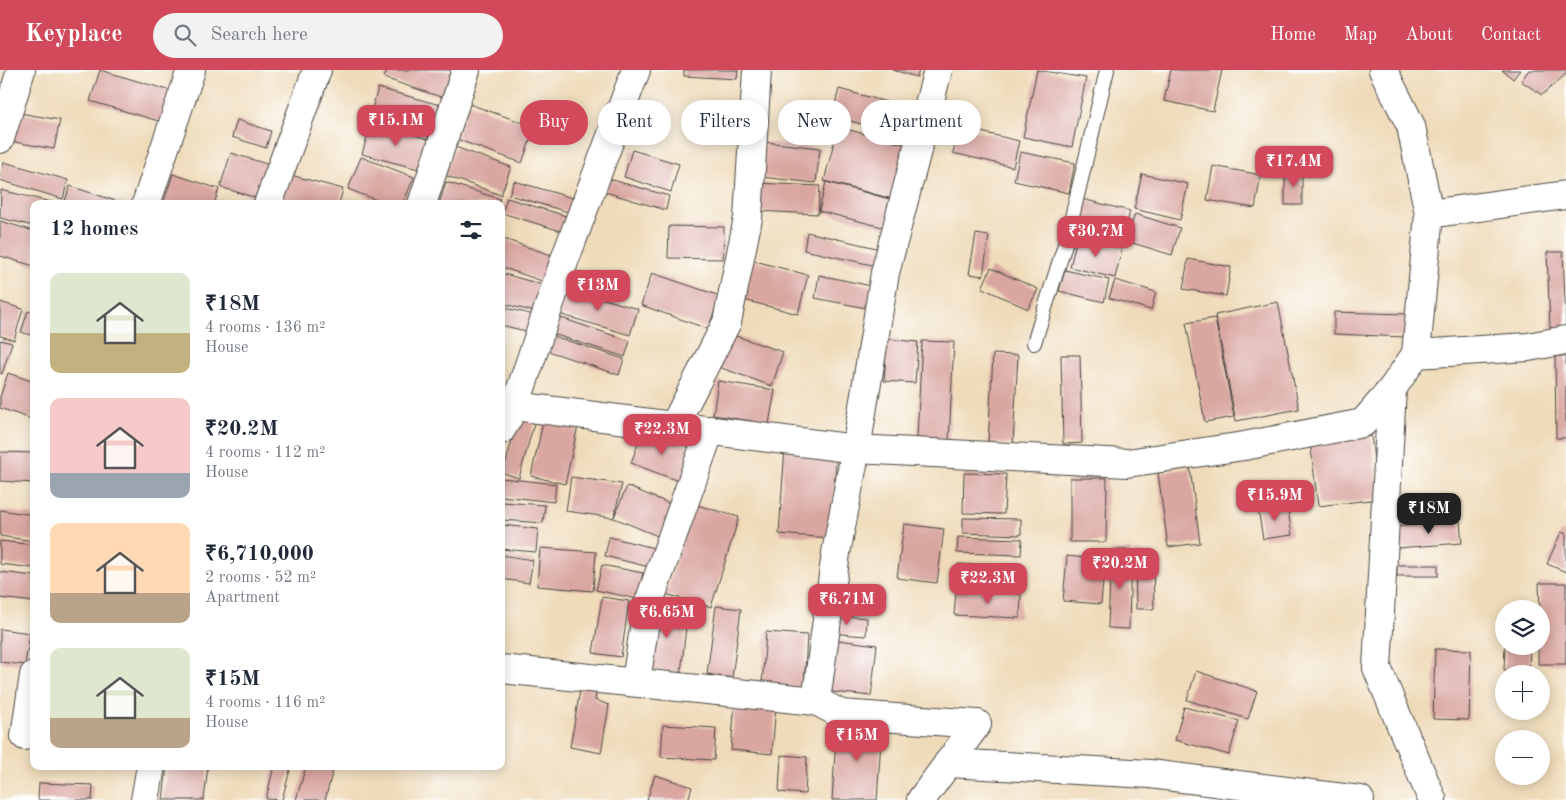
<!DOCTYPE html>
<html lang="en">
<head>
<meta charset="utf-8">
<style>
	:root { --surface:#fff; --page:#f2f2f3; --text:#1f2937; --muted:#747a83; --accent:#d1495b }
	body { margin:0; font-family:"Old Standard TT",serif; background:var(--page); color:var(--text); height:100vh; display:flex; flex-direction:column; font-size:19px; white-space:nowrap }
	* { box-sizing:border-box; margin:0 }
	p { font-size:16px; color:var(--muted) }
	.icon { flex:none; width:28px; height:28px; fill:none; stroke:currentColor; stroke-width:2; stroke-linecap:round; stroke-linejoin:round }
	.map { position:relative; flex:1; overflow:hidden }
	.drawer { position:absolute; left:30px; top:130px; width:475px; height:570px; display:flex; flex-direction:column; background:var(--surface); border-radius:10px; box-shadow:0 2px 12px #0003 }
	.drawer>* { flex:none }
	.guide { position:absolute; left:520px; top:30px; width:475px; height:45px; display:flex; gap:10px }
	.buttons { position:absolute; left:1495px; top:530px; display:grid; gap:10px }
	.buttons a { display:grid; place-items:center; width:55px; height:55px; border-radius:50%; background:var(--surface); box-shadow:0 2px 12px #0003; font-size:25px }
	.price { position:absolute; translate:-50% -42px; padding:0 11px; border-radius:10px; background:var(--accent); color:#fff; font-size:16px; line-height:32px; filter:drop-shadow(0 1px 2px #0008) }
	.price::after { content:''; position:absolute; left:50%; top:30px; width:15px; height:11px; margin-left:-8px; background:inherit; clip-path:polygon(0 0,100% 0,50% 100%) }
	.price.on { background:#222; color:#fff }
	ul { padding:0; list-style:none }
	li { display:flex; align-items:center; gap:15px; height:125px; padding:0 20px }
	li span { display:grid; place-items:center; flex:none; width:140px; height:100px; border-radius:10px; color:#555 }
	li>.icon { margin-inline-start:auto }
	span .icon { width:60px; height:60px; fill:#fffc; stroke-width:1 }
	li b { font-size:21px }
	h2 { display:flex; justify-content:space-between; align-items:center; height:60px; padding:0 20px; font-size:21px }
	.tag { padding:0 18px; border-radius:22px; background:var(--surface); box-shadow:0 2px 12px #0003; font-size:18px; line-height:45px }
	.tag.on { background:var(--accent); color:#fff }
	header { display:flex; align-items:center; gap:30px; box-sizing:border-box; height:70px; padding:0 25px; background:var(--accent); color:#fff }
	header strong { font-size:24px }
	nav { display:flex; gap:28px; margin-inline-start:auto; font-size:18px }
	.search { width:350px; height:45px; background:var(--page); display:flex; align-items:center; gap:12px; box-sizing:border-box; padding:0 18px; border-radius:28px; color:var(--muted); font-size:19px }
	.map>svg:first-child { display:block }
	.building { fill:#d9a6a0 }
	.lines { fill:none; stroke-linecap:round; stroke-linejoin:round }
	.lane-casing { stroke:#484540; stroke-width:16 }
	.street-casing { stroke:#484540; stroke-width:30 }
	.lane { stroke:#fff; stroke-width:14 }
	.street { stroke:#fff; stroke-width:28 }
</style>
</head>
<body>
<header>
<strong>Keyplace</strong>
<div class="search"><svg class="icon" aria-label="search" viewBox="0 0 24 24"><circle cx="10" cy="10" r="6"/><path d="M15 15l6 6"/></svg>Search here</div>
<nav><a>Home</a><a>Map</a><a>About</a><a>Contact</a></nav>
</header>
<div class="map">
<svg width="1566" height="730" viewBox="0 0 1566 730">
	<rect width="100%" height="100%" fill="#fff"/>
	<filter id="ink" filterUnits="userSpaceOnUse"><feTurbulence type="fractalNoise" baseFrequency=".02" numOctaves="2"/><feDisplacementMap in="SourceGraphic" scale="10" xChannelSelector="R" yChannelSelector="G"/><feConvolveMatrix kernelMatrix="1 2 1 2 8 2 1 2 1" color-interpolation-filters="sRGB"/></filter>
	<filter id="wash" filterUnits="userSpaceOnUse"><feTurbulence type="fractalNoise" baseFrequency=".0096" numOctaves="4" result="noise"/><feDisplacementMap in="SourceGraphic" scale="20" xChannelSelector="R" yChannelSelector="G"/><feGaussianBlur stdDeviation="1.12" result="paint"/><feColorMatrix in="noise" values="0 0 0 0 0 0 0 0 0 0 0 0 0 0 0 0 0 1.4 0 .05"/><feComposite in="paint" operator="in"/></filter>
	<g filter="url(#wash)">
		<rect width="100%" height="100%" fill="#efdbba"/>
		<g id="blocks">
			<g class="building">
				<polygon points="100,0 171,21 162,52 90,31"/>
				<polygon points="387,0 454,0 444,28 384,8"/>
				<polygon points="684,0 738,0 737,9 684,6"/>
				<polygon points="893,0 919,0 917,7"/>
				<polygon points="1037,0 1086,8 1072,77 1023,67"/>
				<polygon points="1171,0 1222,0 1213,41 1164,31"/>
				<polygon points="1502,0 1520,0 1513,9"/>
				<polygon points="1529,0 1566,0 1566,4 1542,25 1521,11"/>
				<polygon points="378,18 440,35 431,67 369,49"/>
				<polygon points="839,19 898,35 890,62 832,46"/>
				<polygon points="469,34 535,57 522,93 456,69"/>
				<polygon points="14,42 60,50 54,79 9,71"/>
				<polygon points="237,50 271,61 266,78 232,67"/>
				<polygon points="371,53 431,70 422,100 362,84"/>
				<polygon points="838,57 907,75 893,129 824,111"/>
				<polygon points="960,57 1019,71 1013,97 953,83"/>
				<polygon points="765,72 820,78 816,113 761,107"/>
				<polygon points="455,77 511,97 501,125 444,105"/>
				<polygon points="632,80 679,94 671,122 624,107"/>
				<polygon points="1020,82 1075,93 1069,123 1014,111"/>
				<polygon points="231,83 270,95 260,129 220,117"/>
				<polygon points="361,87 414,107 403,134 387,134 348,119"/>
				<polygon points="4,92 68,110 63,129 0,110"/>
				<polygon points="1213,96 1261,105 1255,138 1207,130"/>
				<polygon points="1302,100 1302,135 1285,135 1285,101"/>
				<polygon points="283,103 343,119 339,134 275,134"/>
				<polygon points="173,104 219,119 214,134 163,134"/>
				<polygon points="1142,104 1188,114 1180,150 1134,139"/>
				<polygon points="609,109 669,126 666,140 605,122"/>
				<polygon points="514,111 576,129 572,143 509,125"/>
				<polygon points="446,112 500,129 498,134 439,134"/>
				<polygon points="826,112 893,130 886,158 819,141"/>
				<polygon points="757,113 820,116 818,144 755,141"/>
				<polygon points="70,116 122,133 122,134 64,134"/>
				<polygon points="1,120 55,133 55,134 34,134 34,156 0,148"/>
				<polygon points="507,128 566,146 561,161 502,143"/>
				<polygon points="1082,129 1130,141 1122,174 1074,161"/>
				<polygon points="1135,144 1180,158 1172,185 1126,171"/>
				<polygon points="0,151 34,161 34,196 0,186"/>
				<polygon points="669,156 724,157 723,189 668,188"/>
				<polygon points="807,162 885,180 881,197 804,180"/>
				<polygon points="976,164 989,166 983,206 969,204"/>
				<polygon points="501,168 554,186 545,212 501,197"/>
				<polygon points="1077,168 1122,179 1115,208 1070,197"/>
				<polygon points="1547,182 1563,182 1566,257 1550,258"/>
				<polygon points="1188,189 1231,197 1226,226 1183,219"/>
				<polygon points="751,190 808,205 798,244 740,229"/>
				<polygon points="991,198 1038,219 1028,239 982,218"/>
				<polygon points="1065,200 1109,210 1104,232 1059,221"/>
				<polygon points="501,203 543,215 535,242 501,233"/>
				<polygon points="652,203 720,226 708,259 641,235"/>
				<polygon points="819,205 876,217 871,239 815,228"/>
				<polygon points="1115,210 1156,222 1151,240 1109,228"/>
				<polygon points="567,218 638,239 630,265 559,244"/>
				<polygon points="0,232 23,239 14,270 0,266"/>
				<polygon points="1278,232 1299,339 1236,351 1215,245"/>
				<polygon points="501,237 534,245 529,262 501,255"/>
				<polygon points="28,241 34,243 34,266 21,262"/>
				<polygon points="1334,242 1407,244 1406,267 1334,264"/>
				<polygon points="558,247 630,271 625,287 553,264"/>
				<polygon points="1215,248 1234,347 1205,352 1186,253"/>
				<polygon points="727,263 783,282 772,316 716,296"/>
				<polygon points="553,266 624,289 619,305 548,281"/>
				<polygon points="887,269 918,272 915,313 884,311"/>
				<polygon points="0,270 12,273 2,304 0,303"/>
				<polygon points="922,271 954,272 949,370 917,368"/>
				<polygon points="993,284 1018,285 1013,374 988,373"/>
				<polygon points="1061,285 1080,285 1082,373 1063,374"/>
				<polygon points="1555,286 1566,286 1566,368 1556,368"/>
				<polygon points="8,303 34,312 34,350 0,338 0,327"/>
				<polygon points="718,311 775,320 769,354 713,345"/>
				<polygon points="519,345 535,350 519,408 503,403"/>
				<polygon points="544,348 578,356 565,414 531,406"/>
				<polygon points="643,360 693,378 681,412 631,393"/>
				<polygon points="1371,365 1379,429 1318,436 1310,371"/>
				<polygon points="785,377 837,381 830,468 779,464"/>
				<polygon points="0,382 34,383 34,413 0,411"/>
				<polygon points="1190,398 1200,473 1168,477 1158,403"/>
				<polygon points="964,403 1006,404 1004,444 963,443"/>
				<polygon points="571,407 622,414 614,447 627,416 673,435 660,467 614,448 566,441"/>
				<polygon points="501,408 556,414 554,432 501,426"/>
				<polygon points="1070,408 1107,408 1106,472 1070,472"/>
				<polygon points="501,432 545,435 543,453 501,450"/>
				<polygon points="693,434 739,447 711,537 666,524"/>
				<polygon points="1287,434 1292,465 1263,469 1258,439"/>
				<polygon points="0,440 34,445 34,471 0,466"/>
				<polygon points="963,448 1021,449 1021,465 963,463"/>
				<polygon points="1460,451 1462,473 1397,478 1395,457"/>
				<polygon points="904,454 944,459 937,513 897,508"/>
				<polygon points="501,455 538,459 536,482 501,479"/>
				<polygon points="1561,462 1566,464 1566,502 1547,494"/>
				<polygon points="609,467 658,479 653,498 605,486"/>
				<polygon points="958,467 1022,469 1021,485 957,483"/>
				<polygon points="0,471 34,475 34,498 0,494"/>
				<polygon points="540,478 596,482 593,521 537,516"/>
				<polygon points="1111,480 1131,480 1129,559 1108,558"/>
				<polygon points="1135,482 1153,482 1154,539 1136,539"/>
				<polygon points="501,485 533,490 529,513 501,509"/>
				<polygon points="1067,486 1105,490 1101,534 1063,531"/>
				<polygon points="958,494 1021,497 1020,521 957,518"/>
				<polygon points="602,495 643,503 637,529 596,520"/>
				<rect x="1397" y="495" width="41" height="11"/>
				<polygon points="0,502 34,506 34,532 0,528"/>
				<polygon points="1539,513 1566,513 1566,594 1538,594 1538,576 1541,576"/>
				<polygon points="956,521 1021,524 1020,548 954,545"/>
				<polygon points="602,527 629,531 621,587 593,583"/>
				<polygon points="653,534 688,538 681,603 646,600"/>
				<polygon points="716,536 741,539 732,608 707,604"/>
				<polygon points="829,545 867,548 866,566 827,563"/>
				<polygon points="0,559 30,563 25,595 0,592"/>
				<polygon points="766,562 807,565 804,619 762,616"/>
				<polygon points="830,569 877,575 871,626 824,621"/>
				<polygon points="1505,576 1530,576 1529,601 1504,600"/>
				<polygon points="1435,579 1471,580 1469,650 1433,649"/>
				<polygon points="1196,601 1257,621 1248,649 1187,630"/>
				<polygon points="581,615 597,616 595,630 609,635 601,683 570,677"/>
				<polygon points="735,631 776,635 772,684 731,680"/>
				<polygon points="1184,637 1239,651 1229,685 1175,670"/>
				<polygon points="837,652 882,655 877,730 832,730"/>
				<polygon points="663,655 716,658 714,690 661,687"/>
				<polygon points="781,685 807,687 805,724 779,722"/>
				<polygon points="167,696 208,696 204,730 163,730"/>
				<polygon points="274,696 291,696 282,730 266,729"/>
				<polygon points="306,696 334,696 325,730 296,730"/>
				<polygon points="655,705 692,717 688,730 647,730"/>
				<polygon points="39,713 93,715 92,730 38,730"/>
			</g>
		</g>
	</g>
	<g filter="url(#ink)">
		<use href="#blocks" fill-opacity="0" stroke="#484540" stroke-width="1"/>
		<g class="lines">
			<g class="lane-casing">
				<polyline id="lane" points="1034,273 1067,168 1107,0"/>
			</g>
			<g class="street-casing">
				<g id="street">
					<polyline points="1383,0 1411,56 1429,144 1416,284"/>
					<polyline points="0,69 21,0"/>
					<polyline points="146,134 191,0"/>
					<polyline points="268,134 317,0"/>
					<polyline points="422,134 466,0"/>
					<polyline points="1429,144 1566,125"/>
					<polyline points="1392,319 1377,598 1432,729"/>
					<polyline points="515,336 856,379 1127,393 1244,376 1363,353 1392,319 1416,284 1528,277 1566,270"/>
					<polyline points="674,356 727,252 748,148 757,0"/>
					<polyline points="501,360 515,336 565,189 636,0"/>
					<polyline points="501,599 816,631 836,483 856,379 885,203 938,0"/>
					<polyline points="636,612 647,538 710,360"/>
					<polyline points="816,631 841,644 977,654"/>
					<polyline points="25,666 34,605"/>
					<polyline points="948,693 1150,704 1360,730"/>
					<polyline points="145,730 151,696"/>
					<polyline points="921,730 977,654"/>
				</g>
			</g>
			<use href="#lane" class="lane"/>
			<use href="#street" class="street"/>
		</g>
	</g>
</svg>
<div class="buttons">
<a><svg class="icon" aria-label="layers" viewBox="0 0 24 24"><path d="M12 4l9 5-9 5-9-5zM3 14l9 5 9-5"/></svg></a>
<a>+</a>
<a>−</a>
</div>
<b class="price" style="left:396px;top:77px">₹15.1M</b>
<b class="price" style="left:1294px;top:118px">₹17.4M</b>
<b class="price" style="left:1096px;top:188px">₹30.7M</b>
<b class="price" style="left:598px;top:242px">₹13M</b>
<b class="price" style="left:662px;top:386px">₹22.3M</b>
<b class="price" style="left:1275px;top:452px">₹15.9M</b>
<b class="price on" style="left:1429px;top:465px">₹18M</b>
<b class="price" style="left:1120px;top:520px">₹20.2M</b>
<b class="price" style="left:988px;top:535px">₹22.3M</b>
<b class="price" style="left:847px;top:556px">₹6.71M</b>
<b class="price" style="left:667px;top:569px">₹6.65M</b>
<b class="price" style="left:857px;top:692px">₹15M</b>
<div class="guide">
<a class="tag on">Buy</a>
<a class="tag">Rent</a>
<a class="tag">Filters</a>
<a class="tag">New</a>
<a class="tag">Apartment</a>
</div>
<section class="drawer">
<h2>12 homes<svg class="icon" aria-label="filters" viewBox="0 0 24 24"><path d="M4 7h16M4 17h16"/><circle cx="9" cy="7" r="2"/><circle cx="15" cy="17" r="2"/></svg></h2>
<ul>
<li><span style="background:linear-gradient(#dfe7d0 60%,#c2b280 0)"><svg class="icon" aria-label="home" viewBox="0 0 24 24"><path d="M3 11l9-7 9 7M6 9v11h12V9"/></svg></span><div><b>₹18M</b><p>4 rooms · 136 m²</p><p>House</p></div></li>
<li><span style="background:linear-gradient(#f6c9c9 75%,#9aa5b1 0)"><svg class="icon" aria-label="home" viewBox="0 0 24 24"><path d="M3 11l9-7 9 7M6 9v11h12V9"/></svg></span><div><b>₹20.2M</b><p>4 rooms · 112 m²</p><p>House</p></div></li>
<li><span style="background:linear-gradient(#ffd9b3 70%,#b9a48a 0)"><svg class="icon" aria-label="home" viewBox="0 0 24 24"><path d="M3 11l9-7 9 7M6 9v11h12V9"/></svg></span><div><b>₹6,710,000</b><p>2 rooms · 52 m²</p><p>Apartment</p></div></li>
<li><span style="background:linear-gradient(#dfe7d0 70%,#b9a48a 0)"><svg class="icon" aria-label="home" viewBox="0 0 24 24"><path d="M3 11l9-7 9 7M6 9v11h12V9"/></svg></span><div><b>₹15M</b><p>4 rooms · 116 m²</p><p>House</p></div></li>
</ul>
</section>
</div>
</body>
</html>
